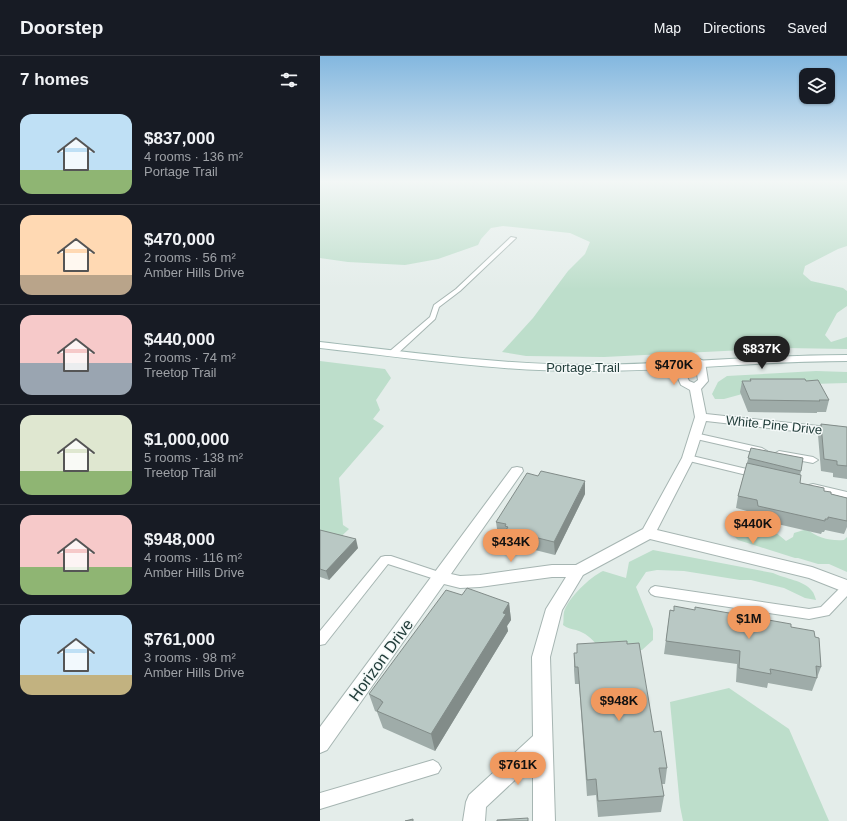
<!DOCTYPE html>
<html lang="en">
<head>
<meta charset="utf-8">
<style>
	:root { --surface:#171b24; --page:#242831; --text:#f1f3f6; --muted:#9ea1a6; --line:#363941; --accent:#f0995f }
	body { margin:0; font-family:Arial,sans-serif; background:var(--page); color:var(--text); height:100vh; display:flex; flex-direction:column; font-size:15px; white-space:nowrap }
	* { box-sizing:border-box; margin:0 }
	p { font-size:13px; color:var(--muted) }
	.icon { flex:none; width:22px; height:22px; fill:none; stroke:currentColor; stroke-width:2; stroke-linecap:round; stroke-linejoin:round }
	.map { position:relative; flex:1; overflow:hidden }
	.side { display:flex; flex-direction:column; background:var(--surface); width:320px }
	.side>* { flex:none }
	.buttons { position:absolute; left:479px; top:12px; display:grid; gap:8px }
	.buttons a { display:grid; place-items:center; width:36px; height:36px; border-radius:8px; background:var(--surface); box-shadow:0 1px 3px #0004; font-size:20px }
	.price { position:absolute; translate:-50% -34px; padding:0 9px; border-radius:14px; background:var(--accent); color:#111; font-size:13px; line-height:26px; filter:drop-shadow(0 1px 2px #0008) }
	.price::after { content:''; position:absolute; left:50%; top:24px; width:12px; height:9px; margin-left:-6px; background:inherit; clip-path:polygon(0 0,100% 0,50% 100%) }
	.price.on { background:#222; color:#fff }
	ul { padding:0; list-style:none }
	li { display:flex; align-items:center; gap:12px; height:100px; padding:0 20px }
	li+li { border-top:1px solid var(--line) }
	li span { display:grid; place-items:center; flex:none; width:112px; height:80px; border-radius:12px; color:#555 }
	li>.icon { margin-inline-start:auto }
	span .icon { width:48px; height:48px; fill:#fffc; stroke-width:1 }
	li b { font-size:17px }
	h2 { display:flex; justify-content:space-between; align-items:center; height:48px; padding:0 20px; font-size:17px }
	header { display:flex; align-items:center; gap:24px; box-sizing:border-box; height:56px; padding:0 20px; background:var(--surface); border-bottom:1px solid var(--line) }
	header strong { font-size:19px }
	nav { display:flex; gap:22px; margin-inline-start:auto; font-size:14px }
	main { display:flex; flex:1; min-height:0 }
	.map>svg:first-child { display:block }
	.green { fill:#bddecb }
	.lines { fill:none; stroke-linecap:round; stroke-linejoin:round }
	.lane-casing { stroke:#a6b5b2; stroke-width:2 }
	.street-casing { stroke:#a6b5b2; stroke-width:2 }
	.secondary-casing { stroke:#a2b9b4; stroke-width:2 }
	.lane { fill:#fff; fill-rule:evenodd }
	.street { fill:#fff; fill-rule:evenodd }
	.secondary { fill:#fff; fill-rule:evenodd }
	.wall { fill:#9faca9 }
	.shaded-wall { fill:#828c89 }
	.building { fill:#b9c8c4; stroke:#828c89 }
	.labels { text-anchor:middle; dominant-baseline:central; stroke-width:3; stroke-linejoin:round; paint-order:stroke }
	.street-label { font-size:13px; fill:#233e3b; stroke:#f4f9f8 }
	.near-street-label { font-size:16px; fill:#233e3b; stroke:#f4f9f8 }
</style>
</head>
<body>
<header>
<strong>Doorstep</strong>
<nav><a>Map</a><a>Directions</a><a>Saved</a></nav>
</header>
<main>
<section class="side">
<h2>7 homes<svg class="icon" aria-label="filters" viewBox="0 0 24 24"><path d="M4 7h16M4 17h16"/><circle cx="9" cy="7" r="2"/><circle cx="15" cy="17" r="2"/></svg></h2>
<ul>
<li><span style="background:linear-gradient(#bfe0f5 70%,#8fb573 0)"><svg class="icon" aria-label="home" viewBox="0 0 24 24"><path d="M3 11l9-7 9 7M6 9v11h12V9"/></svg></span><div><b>$837,000</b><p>4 rooms · 136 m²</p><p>Portage Trail</p></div></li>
<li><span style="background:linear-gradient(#ffd9b3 75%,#b9a48a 0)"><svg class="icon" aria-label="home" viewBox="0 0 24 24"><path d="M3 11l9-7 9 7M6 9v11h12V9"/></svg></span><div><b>$470,000</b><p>2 rooms · 56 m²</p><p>Amber Hills Drive</p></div></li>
<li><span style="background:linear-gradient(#f6c9c9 60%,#9aa5b1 0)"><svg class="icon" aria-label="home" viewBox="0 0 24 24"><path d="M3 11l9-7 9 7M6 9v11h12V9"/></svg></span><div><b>$440,000</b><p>2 rooms · 74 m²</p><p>Treetop Trail</p></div></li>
<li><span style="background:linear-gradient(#dfe7d0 70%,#8fb573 0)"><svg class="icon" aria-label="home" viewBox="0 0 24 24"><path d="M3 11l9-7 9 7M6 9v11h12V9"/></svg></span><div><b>$1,000,000</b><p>5 rooms · 138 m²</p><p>Treetop Trail</p></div></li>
<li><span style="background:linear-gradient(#f6c9c9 65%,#8fb573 0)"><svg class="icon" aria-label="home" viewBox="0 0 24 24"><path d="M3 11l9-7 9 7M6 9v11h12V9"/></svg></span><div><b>$948,000</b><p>4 rooms · 116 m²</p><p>Amber Hills Drive</p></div></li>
<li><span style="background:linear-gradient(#bfe0f5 75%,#c2b280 0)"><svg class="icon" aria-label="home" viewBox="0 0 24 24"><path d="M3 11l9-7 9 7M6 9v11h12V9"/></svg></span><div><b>$761,000</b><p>3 rooms · 98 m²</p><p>Amber Hills Drive</p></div></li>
</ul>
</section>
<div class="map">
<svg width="527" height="765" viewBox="0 0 527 765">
	<rect width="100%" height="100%" fill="#e4edea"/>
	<g class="green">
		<polygon points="0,126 527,126 527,190 518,193 485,210 483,218 491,225 523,232 527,235 527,250 517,257 505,279 511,286 527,281 527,293 465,292 284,301 206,300 182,296 213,262 248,215 265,198 270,186 250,177 183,170 171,172 161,183 158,189 118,203 85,209 28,206 0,202"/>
		<polygon points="0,305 65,313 71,322 56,344 60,354 53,363 64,370 19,422 23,469 29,473 12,489 0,485"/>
		<polygon points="496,315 527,316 527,327 455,329 404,343 395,343 392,338 398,326 407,320"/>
		<path d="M413 460C424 460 436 461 441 472L454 475 466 485 473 481 474 477 487 473C497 482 510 485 524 484L527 481V516L509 508H498L478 502H475L418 484 413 479 411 462Z"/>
		<path d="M333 494 453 517C465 523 484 524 492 535 494 537 495 541 496 544L485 542 464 532 431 524H420L364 515 337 514 326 516 316 531 333 573V584L322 594H309L278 590C271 582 266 577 256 574 251 573 247 572 243 569 244 565 243 560 244 556 248 542 270 521 283 515L306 522 309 506Z"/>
		<polygon points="409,632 469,673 509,765 363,765 360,750 350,646"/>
	</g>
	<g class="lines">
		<g class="lane-casing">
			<g id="lane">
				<polygon points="191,181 196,182 140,235 119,251 115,263 76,299 70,299 70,295 110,261 114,249 136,233"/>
				<polygon points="375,377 442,392 447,395 442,398 372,382 371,380"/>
				<polygon points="459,395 493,401 498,404 493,407 456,400 454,398"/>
				<polygon points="368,399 435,415 440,418 435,421 365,404 363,402"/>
				<polygon points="493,428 527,436 527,442 489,433 488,431 489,429"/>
				<polygon points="65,500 71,500 125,518 127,521 125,524 121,525 68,508 5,588 0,589 0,575 61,501"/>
				<polygon points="527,527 527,540 509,559 489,563 335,540 331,538 329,535 331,532 335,530 489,553 501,551 523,529"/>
				<polygon points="113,704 118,707 121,712 118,717 0,753 0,737"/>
			</g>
		</g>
		<g class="street-casing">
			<polygon id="street" points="380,303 385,306 388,325 381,333 386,358 527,373 527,381 386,365 374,402 337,474 492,511 527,524 527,537 489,522 330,483 263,519 242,554 230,601 235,765 213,765 213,707 166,751 165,765 143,765 146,746 149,739 213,680 212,601 226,553 246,521 232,521 160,531 140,532 124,528 7,694 0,697 0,671 192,412 197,411 202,412 203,415 131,518 140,520 160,519 232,509 256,509 323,473 362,402 375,361 370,334 361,329 351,307 356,304 360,305 369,325 374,327 378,324 375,306"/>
		</g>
		<g class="secondary-casing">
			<path id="secondary" d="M0 286C90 296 180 309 271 309 356 308 441 299 527 299V305C441 305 356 315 271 315 180 316 90 302 0 292Z"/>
		</g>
		<use href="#lane" class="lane"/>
		<use href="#street" class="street"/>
		<use href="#secondary" class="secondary"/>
	</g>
	<g class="wall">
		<polygon points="430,323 486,325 509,344 506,356 497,356 497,357 428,356 420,336 422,325 430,325"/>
		<polygon points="501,368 527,371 527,423 513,421 513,417 501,415 498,379"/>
		<polygon points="431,392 481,415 480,419 480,427 504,435 511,438 527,442 527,471 524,478 505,474 504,476 502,476 501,478 435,463 434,457 416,452 418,440"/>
		<polygon points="265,438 235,499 187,487 187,481 178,479 176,466"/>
		<polygon points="0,474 38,492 9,524 0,521"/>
		<polygon points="142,539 189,547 191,564 187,570 188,575 115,695 63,672 57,656 55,655 49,638"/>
		<polygon points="350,554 471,571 495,581 501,611 492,635 448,627 447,632 416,626 417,608 344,598"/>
		<polygon points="257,588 334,676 347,712 345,728 342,728 344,740 341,756 278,761 276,739 267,740 259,628 255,628 254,614 254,597 257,597"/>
	</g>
	<g class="shaded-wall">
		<polygon points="265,425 265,438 235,499 234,486"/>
		<polygon points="36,483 38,492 9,524 6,515"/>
		<polygon points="189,547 191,564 187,570 188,575 115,695 111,678"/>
	</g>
	<g class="building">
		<polygon points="430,323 485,323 486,325 498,324 509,344 499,344 500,345 430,344 422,325 431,325"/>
		<polygon points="501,368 527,371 527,410 517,409 517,405 504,403"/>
		<polygon points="431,392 483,402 481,415 428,402"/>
		<polygon points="427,407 481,419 480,427 504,432 504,435 511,436 511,438 527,442 527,465 508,461 508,463 505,463 505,465 438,450 437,444 418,440"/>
		<polygon points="221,415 265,425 234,486 186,474 188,471 185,470 186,468 176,466 207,417 218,420"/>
		<polygon points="0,474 36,483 6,515 0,513"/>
		<polygon points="147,532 189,547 183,557 186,558 111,678 57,655 63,646 61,645 61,644 49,638 126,534 142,539"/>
		<polygon points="354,550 375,554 375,551 471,568 471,571 494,575 495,581 499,582 501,611 496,610 497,622 450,613 451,618 419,612 420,595 346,585 350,554 354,555"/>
		<polygon points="307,585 307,588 319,587 334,676 341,675 347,712 339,712 344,740 278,745 276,723 267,724 258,611 255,611 254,597 257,597 257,588"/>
		<polygon points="208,762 208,765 177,765 177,764"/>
		<polygon points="93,763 93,765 85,765"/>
	</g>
	<linearGradient id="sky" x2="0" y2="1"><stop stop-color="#83b7df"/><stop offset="0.54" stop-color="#f3f7f6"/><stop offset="1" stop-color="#f3f7f6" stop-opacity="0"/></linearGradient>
	<rect width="527" height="233" fill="url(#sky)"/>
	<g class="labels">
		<g class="street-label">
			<text x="263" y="311">Portage Trail</text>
			<text transform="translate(454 369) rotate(6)">White Pine Drive</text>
		</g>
		<g class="near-street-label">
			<text transform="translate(61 604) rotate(-54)">Horizon Drive</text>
		</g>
	</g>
</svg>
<div class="buttons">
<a><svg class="icon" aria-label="layers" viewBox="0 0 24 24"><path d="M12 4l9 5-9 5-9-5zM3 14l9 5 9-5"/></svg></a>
</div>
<b class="price on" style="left:442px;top:314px">$837K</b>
<b class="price" style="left:354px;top:330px">$470K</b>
<b class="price" style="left:433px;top:489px">$440K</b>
<b class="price" style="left:191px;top:507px">$434K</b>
<b class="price" style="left:429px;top:584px">$1M</b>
<b class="price" style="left:299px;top:666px">$948K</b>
<b class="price" style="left:198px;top:730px">$761K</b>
</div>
</main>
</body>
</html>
